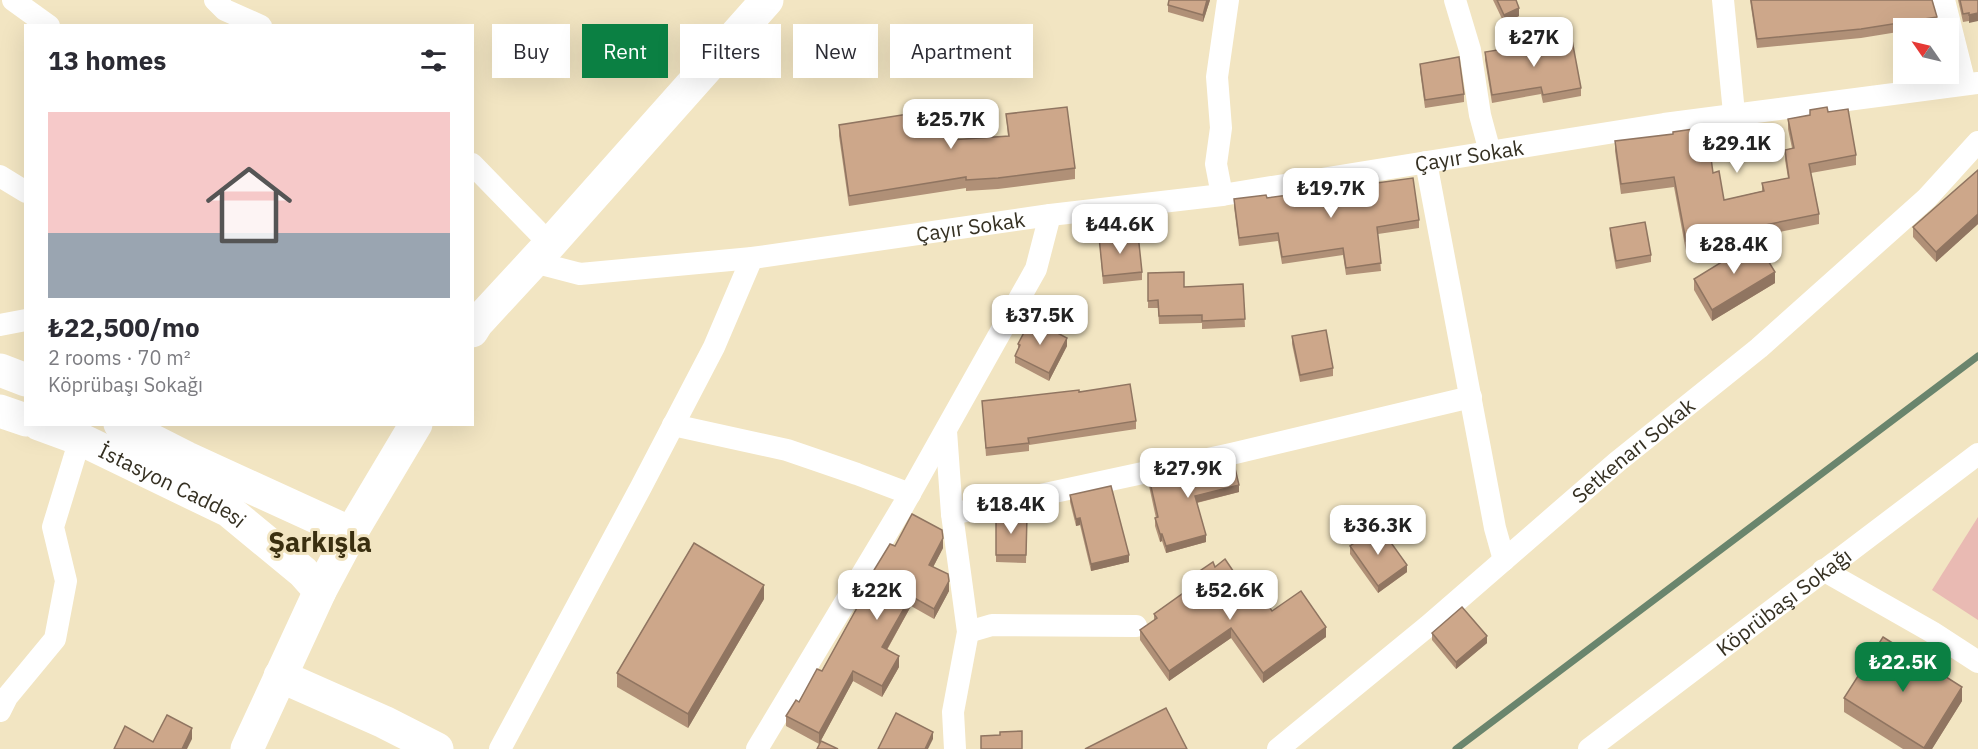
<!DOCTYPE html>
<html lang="en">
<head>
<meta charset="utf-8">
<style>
	:root { --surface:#fff; --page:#f7f7f7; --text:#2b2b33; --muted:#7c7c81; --accent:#0b8043 }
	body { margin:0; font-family:"IBM Plex Sans",sans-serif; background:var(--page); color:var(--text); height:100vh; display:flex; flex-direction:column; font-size:22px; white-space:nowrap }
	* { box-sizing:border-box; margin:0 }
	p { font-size:20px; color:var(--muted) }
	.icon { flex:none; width:33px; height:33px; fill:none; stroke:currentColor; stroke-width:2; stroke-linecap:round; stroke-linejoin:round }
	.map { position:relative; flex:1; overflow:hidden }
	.panel { position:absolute; left:24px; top:24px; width:450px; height:402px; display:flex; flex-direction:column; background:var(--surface); border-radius:0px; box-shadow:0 6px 24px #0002 }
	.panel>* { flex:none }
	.top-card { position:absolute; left:492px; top:24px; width:570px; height:54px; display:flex; gap:12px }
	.needle { width:39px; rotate:304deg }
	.buttons { position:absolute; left:1893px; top:18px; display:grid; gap:12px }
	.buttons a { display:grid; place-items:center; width:66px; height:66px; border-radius:0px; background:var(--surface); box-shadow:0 6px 24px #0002; font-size:30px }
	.price { position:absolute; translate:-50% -51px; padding:0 14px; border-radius:12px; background:#fff; color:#222; font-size:20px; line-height:39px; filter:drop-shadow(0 2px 3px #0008) }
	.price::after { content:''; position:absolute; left:50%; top:36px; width:18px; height:14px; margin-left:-9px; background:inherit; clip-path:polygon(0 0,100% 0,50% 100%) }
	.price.current { background:var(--accent); color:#fff }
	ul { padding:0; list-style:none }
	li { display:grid; align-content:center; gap:12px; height:318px; padding:0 24px }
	li span { display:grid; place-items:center; height:186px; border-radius:0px; color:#555 }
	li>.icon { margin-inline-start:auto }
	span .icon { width:108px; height:108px; fill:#fffc; stroke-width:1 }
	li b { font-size:26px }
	h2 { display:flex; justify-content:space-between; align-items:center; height:72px; padding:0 24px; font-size:26px }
	.tag { padding:0 21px; border-radius:0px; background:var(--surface); box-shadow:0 6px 24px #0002; font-size:21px; line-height:54px }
	.tag.current { background:var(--accent); color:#fff }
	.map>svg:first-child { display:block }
	.green { fill:#e9bab3 }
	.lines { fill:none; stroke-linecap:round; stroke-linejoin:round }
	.stream { stroke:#6a856d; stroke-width:7 }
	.street { stroke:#fff; stroke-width:22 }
	.secondary { stroke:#fff; stroke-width:33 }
	.primary { stroke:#fff; stroke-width:33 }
	.wall { fill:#b09077 }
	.shaded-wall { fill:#907561 }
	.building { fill:#cda78a; stroke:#907561; stroke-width:1.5 }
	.labels { text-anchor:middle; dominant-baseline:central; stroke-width:6; stroke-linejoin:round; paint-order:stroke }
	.street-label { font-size:21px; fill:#353022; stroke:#f2e5c2 }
	.district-label { font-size:27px; font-weight:bold; fill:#3a2f10; stroke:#f2e5c2 }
</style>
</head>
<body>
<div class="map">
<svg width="1978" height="749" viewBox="0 0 1978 749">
	<rect width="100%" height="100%" fill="#f2e5c2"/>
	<polygon class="green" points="1978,517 1978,620 1932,590"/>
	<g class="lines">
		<polyline class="stream" points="1456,749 1978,356"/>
		<g class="street">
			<polyline points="13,0 49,26"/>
			<polyline points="215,0 225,10 261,26"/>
			<polyline points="1455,0 1470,50 1480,115 1490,152"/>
			<polyline points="1723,0 1734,113"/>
			<polyline points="1944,0 1965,84"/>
			<polyline points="1426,162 1495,528 1504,560"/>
			<polyline points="472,164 550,244"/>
			<polyline points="0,176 26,192"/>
			<polyline points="1222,195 1216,164 1221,128 1217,77 1228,0"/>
			<path id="s1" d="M534 262 580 274 752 258 1050 215 1222 195 1664 124 1978 83"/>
			<polyline points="0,325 26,320"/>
			<polyline points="673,425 787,450 857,474 910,494"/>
			<polyline points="946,431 952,514 968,632 953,712 955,749"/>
			<polyline points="952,514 1231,454 1471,397"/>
			<polyline points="1823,570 1932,632 1978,662"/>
			<polyline points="968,632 992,625 1136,626"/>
			<polyline points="0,711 7,697 55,639 66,581 53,527 80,439"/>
			<polyline points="500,749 641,487 714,347 752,258"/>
			<polyline points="757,749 903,506 1036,269 1050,215"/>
			<path id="s2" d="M1278 749 1428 626 1617 462 1759 348 1927 198 1978 142"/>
			<path id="s3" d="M1589 749 1978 454"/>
		</g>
		<g class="secondary">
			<polyline points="472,331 477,323 550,244 767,0"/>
			<polyline points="351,533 416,424"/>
			<polyline points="280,676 384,722 437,749"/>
		</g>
		<g class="primary">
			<polyline points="0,370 26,380"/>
			<polyline points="0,411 26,420"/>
			<path id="s4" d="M39 424 80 439 229 511 303 572 320 591"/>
			<polyline points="120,424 187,458 351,533 320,591 247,749"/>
		</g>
	</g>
	<g class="wall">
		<polygon points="1210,0 1203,22 1168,12 1168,5"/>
		<polygon points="1493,0 1516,0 1519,16 1504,23"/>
		<polygon points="1750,0 1932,0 1937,17 1937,26 1922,28 1904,28 1904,31 1861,38 1757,48"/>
		<polygon points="1958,0 1978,0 1969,23 1969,21 1963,22"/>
		<polygon points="1551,44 1581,88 1581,96 1543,103 1541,94 1492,103 1485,60 1485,52"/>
		<polygon points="1420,64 1464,94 1464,102 1425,108 1420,71"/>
		<polygon points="1810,110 1828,112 1856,155 1856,165 1811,173 1819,214 1819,224 1686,251 1674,187 1621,194 1615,151 1615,141 1713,173 1724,200 1762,191 1762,183 1788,178 1785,160 1785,150 1792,148 1788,129 1788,119 1810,115"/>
		<polygon points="1006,114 1075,168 1075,179 998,189 966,191 966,188 849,206 839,136 839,125 950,140 1008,136"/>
		<polygon points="1978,170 1978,224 1936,262 1913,237 1913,227"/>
		<polygon points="1267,198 1419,220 1419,228 1378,234 1381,271 1346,275 1343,255 1282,264 1278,241 1239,246 1234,207 1234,199"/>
		<polygon points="1610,228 1651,255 1651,262 1616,269 1610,235"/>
		<polygon points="1099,237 1142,272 1142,280 1103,284"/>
		<polygon points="1148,273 1184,287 1243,284 1245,327 1202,329 1202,323 1159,324 1158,308 1148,308"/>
		<polygon points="1694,279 1775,283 1712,321 1694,290"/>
		<polygon points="1292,336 1333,368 1333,376 1300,382 1292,344"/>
		<polygon points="1018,344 1067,346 1049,381 1015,363 1015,356 1018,350"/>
		<polygon points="1079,392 1136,421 1136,429 1029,445 1029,451 986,456 982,401"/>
		<polygon points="1149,478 1239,492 1197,503 1206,542 1166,553 1162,541 1160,542 1155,526 1155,518 1156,518 1149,486"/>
		<polygon points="1070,495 1129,562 1091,571 1080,525 1076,526 1070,502"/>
		<polygon points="996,516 1027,516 1026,563 996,562"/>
		<polygon points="1350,546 1407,572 1378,593 1350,554"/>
		<polygon points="943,548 933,567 949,591 934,619 911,606 887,650 899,667 882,697 853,681 819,744 786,726 786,716 799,702 822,671 871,582 871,575"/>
		<polygon points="1215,567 1254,602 1326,637 1263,683 1231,638 1169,681 1140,640 1140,630 1154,620 1154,614 1188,590 1188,579"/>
		<polygon points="764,599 688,728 617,687 617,673"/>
		<polygon points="1432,633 1487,643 1456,669 1432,640"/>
		<polygon points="1844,698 1962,701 1932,749 1903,749 1844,712"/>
	</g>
	<g class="shaded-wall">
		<polygon points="1207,0 1210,0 1203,22 1203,15"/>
		<polygon points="1519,8 1519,16 1504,23 1504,15"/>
		<polygon points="1978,13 1978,21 1969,23 1969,15"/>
		<polygon points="1978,214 1978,224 1936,262 1936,252"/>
		<polygon points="1775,272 1775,283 1712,321 1712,310"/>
		<polygon points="1067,338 1067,346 1049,381 1049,373"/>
		<polygon points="1239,485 1239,492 1195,503 1195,496"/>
		<polygon points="1080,518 1080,525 1076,526 1076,519"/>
		<polygon points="1160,534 1162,534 1162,541 1160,542"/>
		<polygon points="1206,535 1206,542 1166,553 1166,546"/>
		<polygon points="943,538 943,548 929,575 929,565"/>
		<polygon points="1129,555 1129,562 1091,571 1091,564"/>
		<polygon points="1407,565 1407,572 1378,593 1378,586"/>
		<polygon points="949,581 949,591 934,619 934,609"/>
		<polygon points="764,585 764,599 688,728 688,714"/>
		<polygon points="911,596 911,606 882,658 882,647"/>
		<polygon points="1326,627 1326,637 1263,683 1263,673"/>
		<polygon points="1231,628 1231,638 1169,681 1169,671"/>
		<polygon points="1487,636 1487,643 1456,669 1456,662"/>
		<polygon points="899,656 899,667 882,697 882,686"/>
		<polygon points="853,671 853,681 819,744 819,733"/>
		<polygon points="1962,687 1962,701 1932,749 1924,749"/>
		<polygon points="192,728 192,739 187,749 182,749"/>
		<polygon points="933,732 933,739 928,749 925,749"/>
	</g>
	<g class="building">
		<polygon points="1169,0 1207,0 1203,15 1168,5"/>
		<polygon points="1497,0 1516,0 1519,8 1504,15"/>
		<polygon points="1751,0 1932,0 1937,17 1861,29 1757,39"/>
		<polygon points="1960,0 1978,0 1978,13 1969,15 1969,13 1963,14"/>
		<polygon points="1550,38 1551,44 1572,40 1581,88 1543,95 1541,87 1492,95 1485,52 1534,44 1533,41"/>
		<polygon points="1459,57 1464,94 1425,100 1420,64"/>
		<polygon points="1067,107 1075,168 998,178 966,180 966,177 849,196 839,125 946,108 950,140 1009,136 1006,114"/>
		<polygon points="1827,107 1828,112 1848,109 1856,155 1809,164 1819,214 1686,241 1674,177 1621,184 1615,141 1673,134 1673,132 1707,127 1713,173 1719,171 1724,200 1764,191 1762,183 1789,178 1785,150 1794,148 1788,119 1810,115 1810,110"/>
		<polygon points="1978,170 1978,214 1936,252 1913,227"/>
		<polygon points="1413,178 1419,220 1377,227 1381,263 1346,268 1343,248 1282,257 1278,233 1239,238 1234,199 1266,195 1267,198"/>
		<polygon points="1645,222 1651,255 1616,261 1610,228"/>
		<polygon points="1138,234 1142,272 1103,276 1099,237"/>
		<polygon points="1756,241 1775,272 1712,310 1694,279"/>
		<polygon points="1184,272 1184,287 1243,284 1245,319 1202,321 1202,315 1159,316 1158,300 1148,301 1148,273"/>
		<polygon points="1031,319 1067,338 1049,373 1015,356 1020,345 1018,344"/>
		<polygon points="1326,330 1333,368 1300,375 1292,336"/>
		<polygon points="1130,384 1136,421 1028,438 1029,443 986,448 982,401 1079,390 1079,392"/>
		<polygon points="1233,460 1239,485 1195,496 1206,535 1166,546 1162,534 1160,534 1155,518 1158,517 1149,478"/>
		<polygon points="1111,486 1129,555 1091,564 1080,518 1076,519 1070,495"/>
		<polygon points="912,514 942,530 943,538 929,565 948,574 949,581 934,609 911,596 882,647 899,656 882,686 853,671 819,733 786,716 796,700 799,702 817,669 822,671 874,577 871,575 890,544 895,546"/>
		<polygon points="996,516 1027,516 1026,555 996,555"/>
		<polygon points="1379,526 1407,565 1378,586 1350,546"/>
		<polygon points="694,543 764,585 688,714 617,673"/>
		<polygon points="1225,559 1254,602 1262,596 1272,611 1301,591 1326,627 1263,673 1231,628 1169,671 1140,630 1157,618 1154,614 1193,586 1188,579 1213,562 1215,567"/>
		<polygon points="1462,607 1487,636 1456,662 1432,633"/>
		<polygon points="1883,637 1962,687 1924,748 1844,698"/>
		<polygon points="1166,708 1187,749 1085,749"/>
		<polygon points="896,713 933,732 925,749 878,749"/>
		<polygon points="167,715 192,728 182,749 114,749 125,726 153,742"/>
		<polygon points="1022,731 1022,749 981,749 981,736 1000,735 1000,732"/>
		<polygon points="821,741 838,749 817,749"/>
	</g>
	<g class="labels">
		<g class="street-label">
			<text stroke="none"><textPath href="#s1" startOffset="945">Çayır Sokak</textPath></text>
			<text stroke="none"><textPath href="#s1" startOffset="441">Çayır Sokak</textPath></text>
			<text stroke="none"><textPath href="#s2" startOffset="464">Setkenarı Sokak</textPath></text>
			<text stroke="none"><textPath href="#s4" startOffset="147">İstasyon Caddesi</textPath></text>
			<text stroke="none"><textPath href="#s3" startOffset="244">Köprübaşı Sokağı</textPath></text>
		</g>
		<g class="district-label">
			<text x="320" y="541">Şarkışla</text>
		</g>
	</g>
</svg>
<div class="buttons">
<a><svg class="needle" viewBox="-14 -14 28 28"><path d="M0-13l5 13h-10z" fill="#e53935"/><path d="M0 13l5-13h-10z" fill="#7c7c81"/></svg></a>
</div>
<b class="price" style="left:1534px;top:68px">₺27K</b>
<b class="price" style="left:951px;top:150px">₺25.7K</b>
<b class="price" style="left:1737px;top:174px">₺29.1K</b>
<b class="price" style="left:1331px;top:219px">₺19.7K</b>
<b class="price" style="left:1120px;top:255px">₺44.6K</b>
<b class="price" style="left:1734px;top:275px">₺28.4K</b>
<b class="price" style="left:1040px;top:346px">₺37.5K</b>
<b class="price" style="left:1188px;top:499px">₺27.9K</b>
<b class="price" style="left:1011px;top:535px">₺18.4K</b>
<b class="price" style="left:1378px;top:556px">₺36.3K</b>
<b class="price" style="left:877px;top:621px">₺22K</b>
<b class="price" style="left:1230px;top:621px">₺52.6K</b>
<b class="price current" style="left:1903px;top:693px">₺22.5K</b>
<div class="top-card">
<a class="tag">Buy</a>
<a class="tag current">Rent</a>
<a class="tag">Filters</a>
<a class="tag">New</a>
<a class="tag">Apartment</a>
</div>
<section class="panel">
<h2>13 homes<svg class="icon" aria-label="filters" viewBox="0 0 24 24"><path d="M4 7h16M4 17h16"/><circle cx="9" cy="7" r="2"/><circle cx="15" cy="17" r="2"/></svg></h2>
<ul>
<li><span style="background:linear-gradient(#f6c9c9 65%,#9aa5b1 0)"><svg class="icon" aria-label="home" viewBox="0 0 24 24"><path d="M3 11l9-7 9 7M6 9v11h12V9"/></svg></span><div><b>₺22,500/mo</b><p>2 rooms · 70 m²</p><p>Köprübaşı Sokağı</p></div></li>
</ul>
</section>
</div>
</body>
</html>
